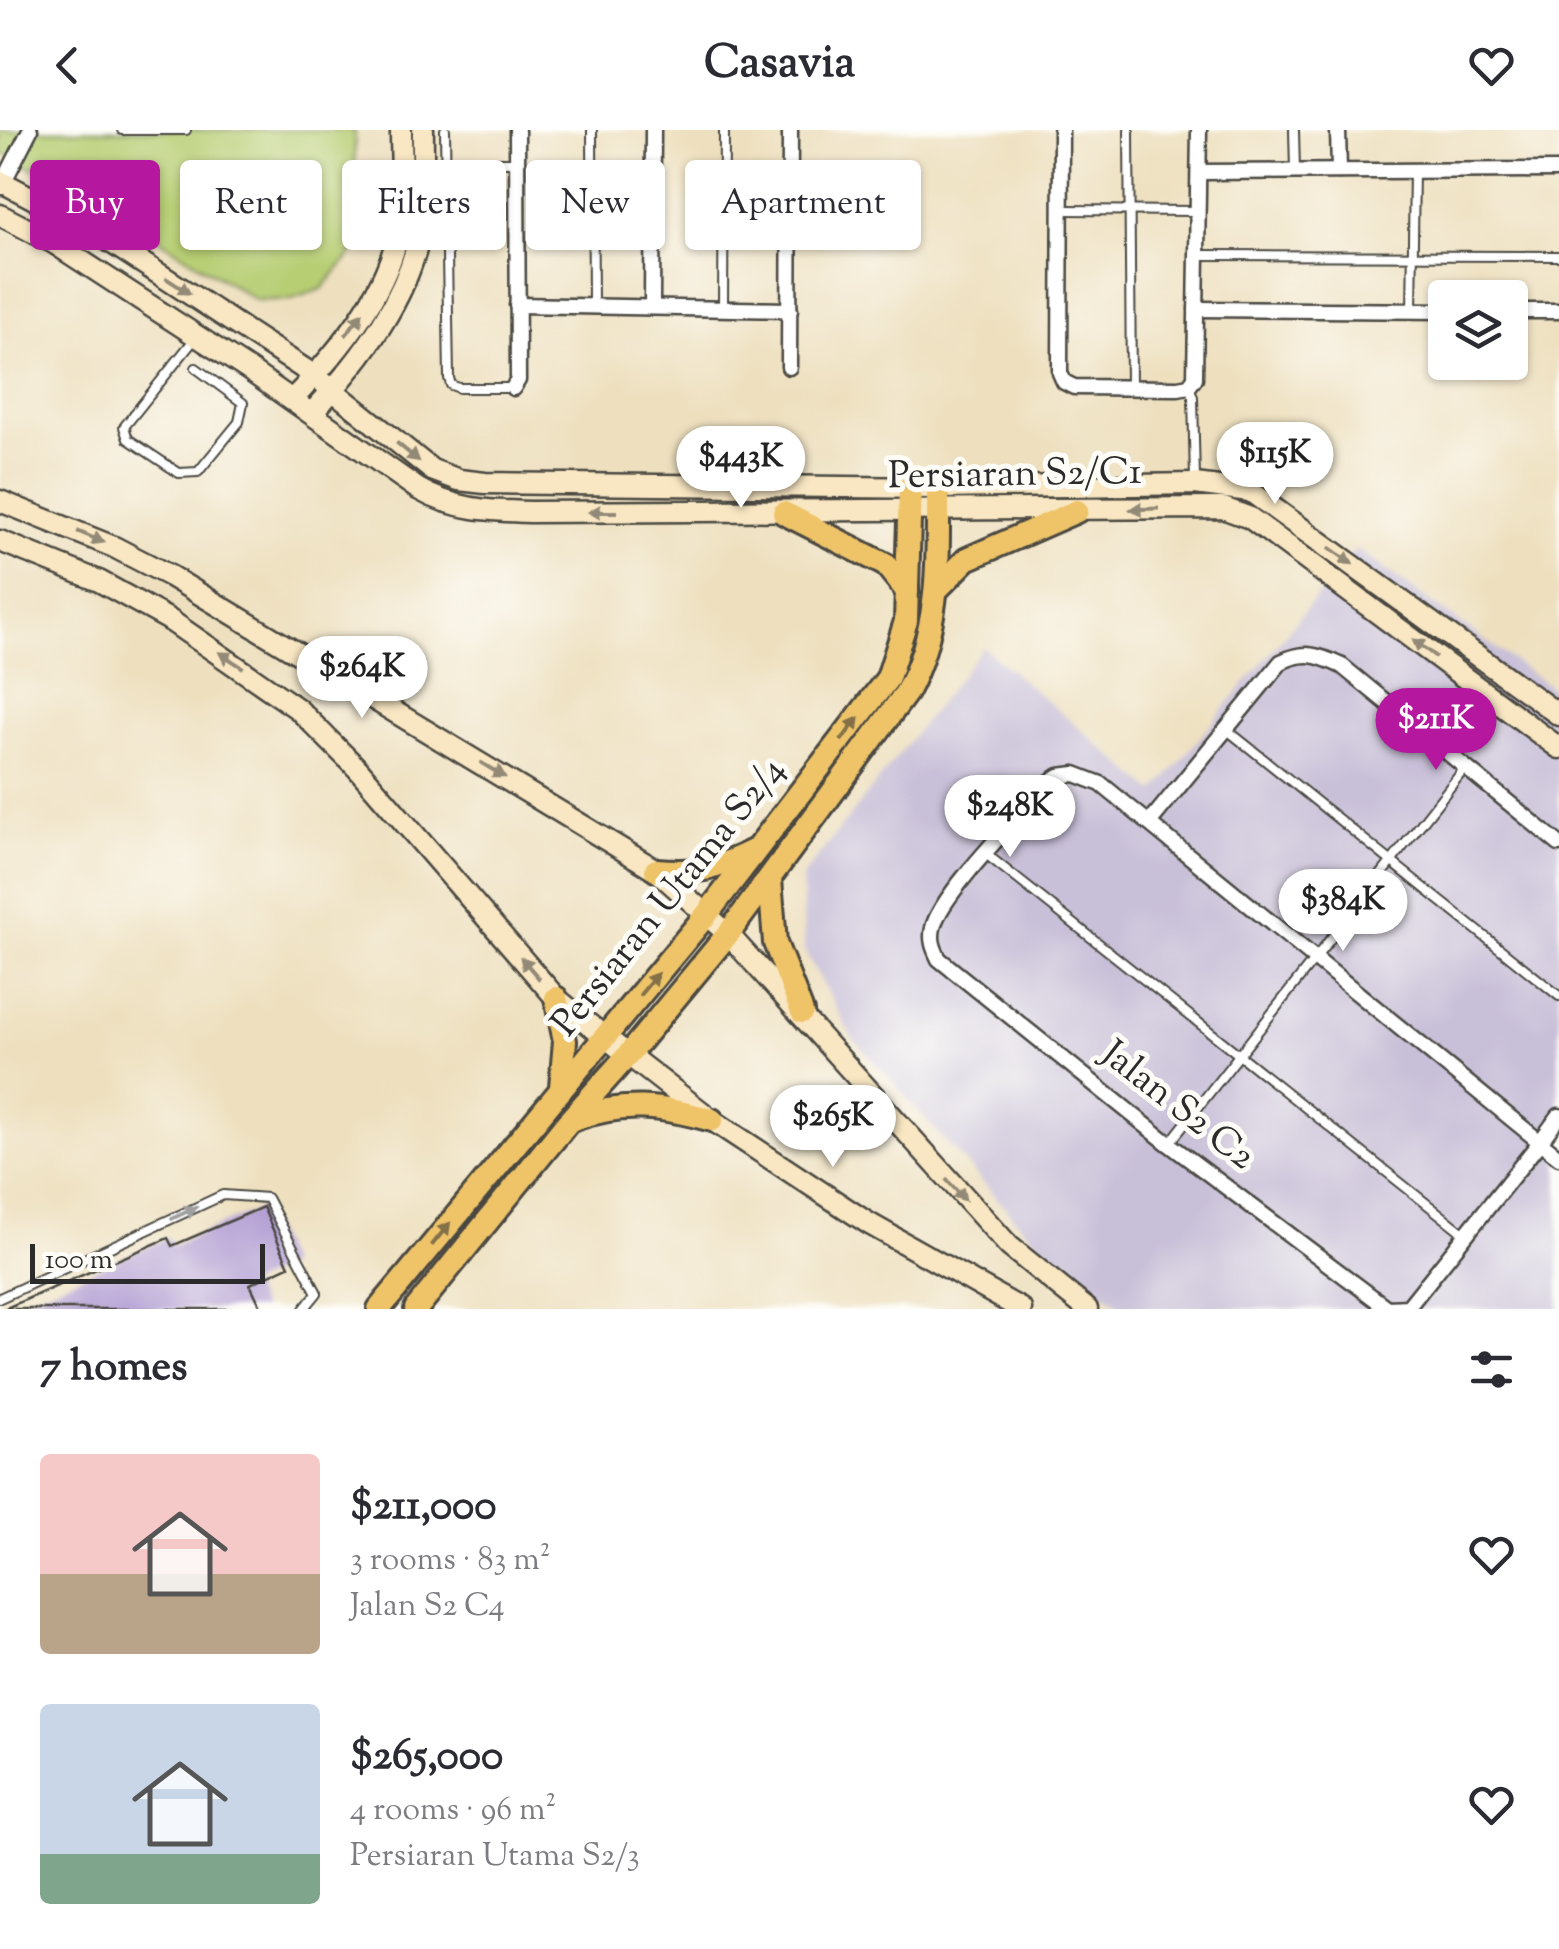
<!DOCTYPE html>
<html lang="en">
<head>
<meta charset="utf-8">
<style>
	:root { --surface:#fff; --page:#f7f7f7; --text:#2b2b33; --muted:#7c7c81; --accent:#b5179e }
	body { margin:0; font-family:"Sorts Mill Goudy",serif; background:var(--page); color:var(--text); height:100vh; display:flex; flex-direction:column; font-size:38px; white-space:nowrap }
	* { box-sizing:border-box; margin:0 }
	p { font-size:32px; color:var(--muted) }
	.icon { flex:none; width:55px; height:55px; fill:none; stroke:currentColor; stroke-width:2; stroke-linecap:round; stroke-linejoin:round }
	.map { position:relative; height:1179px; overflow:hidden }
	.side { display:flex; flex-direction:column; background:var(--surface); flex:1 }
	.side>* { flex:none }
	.guide { position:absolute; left:30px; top:30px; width:1000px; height:90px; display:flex; gap:20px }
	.controls { position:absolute; left:1428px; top:150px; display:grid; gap:20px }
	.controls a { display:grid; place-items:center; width:100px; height:100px; border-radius:10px; background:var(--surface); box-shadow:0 2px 8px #0004; font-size:50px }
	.scale { position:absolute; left:30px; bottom:25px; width:235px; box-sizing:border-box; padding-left:10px; border:5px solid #2b2b2b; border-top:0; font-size:28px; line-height:35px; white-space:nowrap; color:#2b2b2b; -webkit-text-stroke:8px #fdfcf7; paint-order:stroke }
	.price { position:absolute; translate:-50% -85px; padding:0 22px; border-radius:35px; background:#fff; color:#222; font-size:32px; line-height:65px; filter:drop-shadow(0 2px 5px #0008) }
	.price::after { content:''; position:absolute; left:50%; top:60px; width:30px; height:22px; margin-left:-15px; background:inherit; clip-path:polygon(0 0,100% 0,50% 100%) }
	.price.current { background:var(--accent); color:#fff }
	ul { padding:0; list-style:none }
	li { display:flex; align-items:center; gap:30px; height:250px; padding:0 40px }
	li span { display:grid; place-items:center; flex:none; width:280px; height:200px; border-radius:10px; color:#555 }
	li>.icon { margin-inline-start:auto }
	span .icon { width:120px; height:120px; fill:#fffc; stroke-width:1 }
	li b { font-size:42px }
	h2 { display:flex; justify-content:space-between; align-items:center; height:120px; padding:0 40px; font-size:42px }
	.tag { padding:0 35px; border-radius:10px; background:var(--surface); box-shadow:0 2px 8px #0004; font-size:35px; line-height:90px }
	.tag.current { background:var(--accent); color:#fff }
	header { display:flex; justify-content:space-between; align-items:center; height:130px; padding:0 40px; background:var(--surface); font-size:45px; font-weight:700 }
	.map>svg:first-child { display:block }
	.industrial { fill:#c8bfd8 }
	.green { fill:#b7ce73; stroke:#717c4f; stroke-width:2.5 }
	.building { fill:#b4a0d4 }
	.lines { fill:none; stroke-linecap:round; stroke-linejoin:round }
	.lane-casing { stroke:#484641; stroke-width:12 }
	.street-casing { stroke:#484641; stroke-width:19 }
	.secondary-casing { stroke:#484641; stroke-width:25 }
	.primary-casing { stroke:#484641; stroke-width:28 }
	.lane { stroke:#fff; stroke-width:8 }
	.street { stroke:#fff; stroke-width:14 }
	.secondary { stroke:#f9e7c3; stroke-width:20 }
	.primary { stroke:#efc469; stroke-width:22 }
	.oneway { fill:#928977 }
	.oneway2 { fill:#837047 }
	.oneway3 { fill:#a0a0a0 }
	.labels { text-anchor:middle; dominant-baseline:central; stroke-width:10; stroke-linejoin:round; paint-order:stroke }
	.street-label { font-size:38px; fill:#2b2b2b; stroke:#fdfcf7 }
</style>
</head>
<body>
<header><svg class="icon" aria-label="back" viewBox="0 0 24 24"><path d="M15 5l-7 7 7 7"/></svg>Casavia<svg class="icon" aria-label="heart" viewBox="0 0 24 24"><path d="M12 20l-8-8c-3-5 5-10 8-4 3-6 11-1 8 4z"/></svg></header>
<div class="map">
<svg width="1559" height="1179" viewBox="0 0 1559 1179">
	<rect width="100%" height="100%" fill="#fdfcf7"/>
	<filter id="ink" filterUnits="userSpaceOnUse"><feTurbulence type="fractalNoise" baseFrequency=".01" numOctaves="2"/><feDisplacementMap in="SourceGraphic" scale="20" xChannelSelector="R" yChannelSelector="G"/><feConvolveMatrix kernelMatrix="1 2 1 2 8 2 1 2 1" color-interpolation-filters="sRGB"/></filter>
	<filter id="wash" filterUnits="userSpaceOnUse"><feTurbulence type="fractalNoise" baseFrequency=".0048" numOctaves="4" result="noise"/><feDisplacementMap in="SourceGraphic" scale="40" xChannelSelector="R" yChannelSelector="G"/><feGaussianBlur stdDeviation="2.25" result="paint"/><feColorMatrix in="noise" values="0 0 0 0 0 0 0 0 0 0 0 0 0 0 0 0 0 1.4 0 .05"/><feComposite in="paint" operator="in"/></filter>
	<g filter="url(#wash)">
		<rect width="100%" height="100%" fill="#eee0bf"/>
		<polygon class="industrial" points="1356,419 1559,563 1559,1179 1124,1179 1028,1103 852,907 804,820 802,747 983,517 1155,662"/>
		<polygon class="green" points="0,0 355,0 354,121 322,159 289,170 256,170 100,72 0,22"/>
		<g id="blocks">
			<polygon class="building" points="263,1077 289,1136 250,1154 262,1179 4,1179 168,1108 172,1116"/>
		</g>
	</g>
	<g filter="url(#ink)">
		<use href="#blocks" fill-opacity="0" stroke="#484641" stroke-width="2.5"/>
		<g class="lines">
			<g class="lane-casing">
				<g id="lane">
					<polyline points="122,0 186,0"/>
					<polyline points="445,0 449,248 451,255 459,258 513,258"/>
					<polyline points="592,0 593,176"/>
					<polyline points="1129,0 1131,258"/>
					<polyline points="1294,0 1295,41"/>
					<polyline points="446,32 516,32"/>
					<polyline points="1061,80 1198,81"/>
					<polyline points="1197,125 1559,126"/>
					<polyline points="723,179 724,0"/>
					<polyline points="1412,181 1414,41"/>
					<polyline points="196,238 243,273 239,292 198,342 179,343 128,309 124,297 197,206"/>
					<polyline points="1189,256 1193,267 1195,350"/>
					<polyline points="1226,599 1559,866"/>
					<polyline points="986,724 1466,1105"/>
					<polyline points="1169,1014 1465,638"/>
					<polyline points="0,1168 223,1065 267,1068 317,1163 304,1179"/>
				</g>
			</g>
			<g class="street-casing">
				<g id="street">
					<polyline points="1061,0 1060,243 1064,252 1074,257 1178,258 1189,256 1195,248 1199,0"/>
					<polyline points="1338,0 1339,41"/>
					<polyline points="1199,42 1559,40"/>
					<polyline points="1,57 30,0"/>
					<polyline points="517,175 790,180"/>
					<polyline points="652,177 653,0"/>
					<polyline points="1196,179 1445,181"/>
					<polyline points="1510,181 1559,181"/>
					<polyline points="789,237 790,0"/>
					<polyline points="513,258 518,250 517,0"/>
					<path d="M1149 693 1281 532C1305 520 1318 525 1342 536L1559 714"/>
					<path d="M1559 986 1540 1012 1408 1177 1387 1178 1169 1014 939 829C934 819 930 810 933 798 939 766 1022 683 1047 654L1059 646 1075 644 1101 654 1540 1012 1559 1027"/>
				</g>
			</g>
			<g class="secondary-casing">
				<g id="secondary">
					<polyline points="0,51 89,98 315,246 432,340 459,350 485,353 938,358 1195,354 1250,361 1559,585"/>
					<path d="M0 85 54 113 249 240 418 359C454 380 490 381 531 382L1223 378 1250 388 1559 618"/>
					<path d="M292 270C338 222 390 161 400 93 404 63 401 30 401 0"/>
					<path d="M312 283C361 230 411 166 422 92 426 63 422 30 423 0"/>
					<polyline points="0,371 114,417 170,446 656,740 728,804 1009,1116 1087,1179"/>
					<polyline points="0,411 99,451 168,489 298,579 358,639 556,868 573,882 712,990 868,1093 1021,1179"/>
				</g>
			</g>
			<g class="primary-casing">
				<g id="primary">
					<polyline points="784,383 886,435 907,461"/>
					<polyline points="938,458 967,429 1077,381"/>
					<path d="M656 740C698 743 715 740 753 721"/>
					<polyline points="770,749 775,813 802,882"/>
					<polyline points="556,868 565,911 561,957"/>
					<path d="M574 989C623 971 662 976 712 990"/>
					<polyline points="379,1179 707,784 888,548 906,491 910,357"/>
					<path d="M416 1179 568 992 628 925 728 804 906 563C941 498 938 430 938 358"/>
				</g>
			</g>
			<use href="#lane" class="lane"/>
			<use href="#street" class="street"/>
			<use href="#secondary" class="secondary"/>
			<use href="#primary" class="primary"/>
		</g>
		<defs><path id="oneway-solid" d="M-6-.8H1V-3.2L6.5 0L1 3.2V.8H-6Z" transform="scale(2.5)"/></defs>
		<g class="oneway">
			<use href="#oneway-solid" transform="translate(178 156) rotate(33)"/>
			<use href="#oneway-solid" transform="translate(354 194) rotate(-53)"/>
			<use href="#oneway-solid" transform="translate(408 322) rotate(39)"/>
			<use href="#oneway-solid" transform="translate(1144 379) rotate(178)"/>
			<use href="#oneway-solid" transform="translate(603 382) rotate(-180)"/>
			<use href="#oneway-solid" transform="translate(91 407) rotate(23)"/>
			<use href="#oneway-solid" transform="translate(1341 426) rotate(35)"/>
			<use href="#oneway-solid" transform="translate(1424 518) rotate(-143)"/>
			<use href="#oneway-solid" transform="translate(231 530) rotate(-147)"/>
			<use href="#oneway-solid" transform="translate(493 640) rotate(31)"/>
			<use href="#oneway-solid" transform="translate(530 838) rotate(-131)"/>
			<use href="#oneway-solid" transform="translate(956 1060) rotate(48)"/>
		</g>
		<g class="oneway2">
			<use href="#oneway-solid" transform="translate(850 599) rotate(-53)"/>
			<use href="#oneway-solid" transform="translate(649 854) rotate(-50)"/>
			<use href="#oneway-solid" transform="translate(441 1104) rotate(-51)"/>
		</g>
		<use class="oneway3" href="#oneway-solid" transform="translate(184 1083) rotate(-25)"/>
	</g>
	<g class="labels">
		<g class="street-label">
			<text transform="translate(1015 346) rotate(-1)">Persiaran S2/C1</text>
			<text transform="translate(670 768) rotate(-51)">Persiaran Utama S2/4</text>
			<text transform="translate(1177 977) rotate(38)">Jalan S2 C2</text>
		</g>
	</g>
</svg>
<div class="controls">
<a><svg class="icon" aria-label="layers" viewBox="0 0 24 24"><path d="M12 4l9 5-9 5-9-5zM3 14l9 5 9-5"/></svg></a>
</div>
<div class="scale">100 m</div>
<b class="price" style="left:1275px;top:377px">$115K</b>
<b class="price" style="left:741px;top:381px">$443K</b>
<b class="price" style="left:362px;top:591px">$264K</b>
<b class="price current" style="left:1436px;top:643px">$211K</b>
<b class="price" style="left:1010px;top:730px">$248K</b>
<b class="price" style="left:1343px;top:824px">$384K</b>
<b class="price" style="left:833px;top:1040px">$265K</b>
<div class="guide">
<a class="tag current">Buy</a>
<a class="tag">Rent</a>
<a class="tag">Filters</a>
<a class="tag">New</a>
<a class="tag">Apartment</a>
</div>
</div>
<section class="side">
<h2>7 homes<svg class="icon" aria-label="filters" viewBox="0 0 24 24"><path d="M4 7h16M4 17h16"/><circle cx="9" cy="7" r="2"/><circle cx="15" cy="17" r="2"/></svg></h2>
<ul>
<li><span style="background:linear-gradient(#f6c9c9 60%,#b9a48a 0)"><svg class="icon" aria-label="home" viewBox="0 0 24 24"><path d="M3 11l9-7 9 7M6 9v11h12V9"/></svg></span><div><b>$211,000</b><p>3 rooms · 83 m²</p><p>Jalan S2 C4</p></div><svg class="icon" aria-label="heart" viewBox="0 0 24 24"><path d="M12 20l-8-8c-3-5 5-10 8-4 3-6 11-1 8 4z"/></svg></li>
<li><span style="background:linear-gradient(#c9d6e8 75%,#7fa58c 0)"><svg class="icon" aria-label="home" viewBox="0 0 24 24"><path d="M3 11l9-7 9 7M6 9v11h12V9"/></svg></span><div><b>$265,000</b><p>4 rooms · 96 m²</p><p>Persiaran Utama S2/3</p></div><svg class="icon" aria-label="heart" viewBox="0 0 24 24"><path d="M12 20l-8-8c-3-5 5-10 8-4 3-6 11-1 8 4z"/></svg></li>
</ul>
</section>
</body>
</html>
